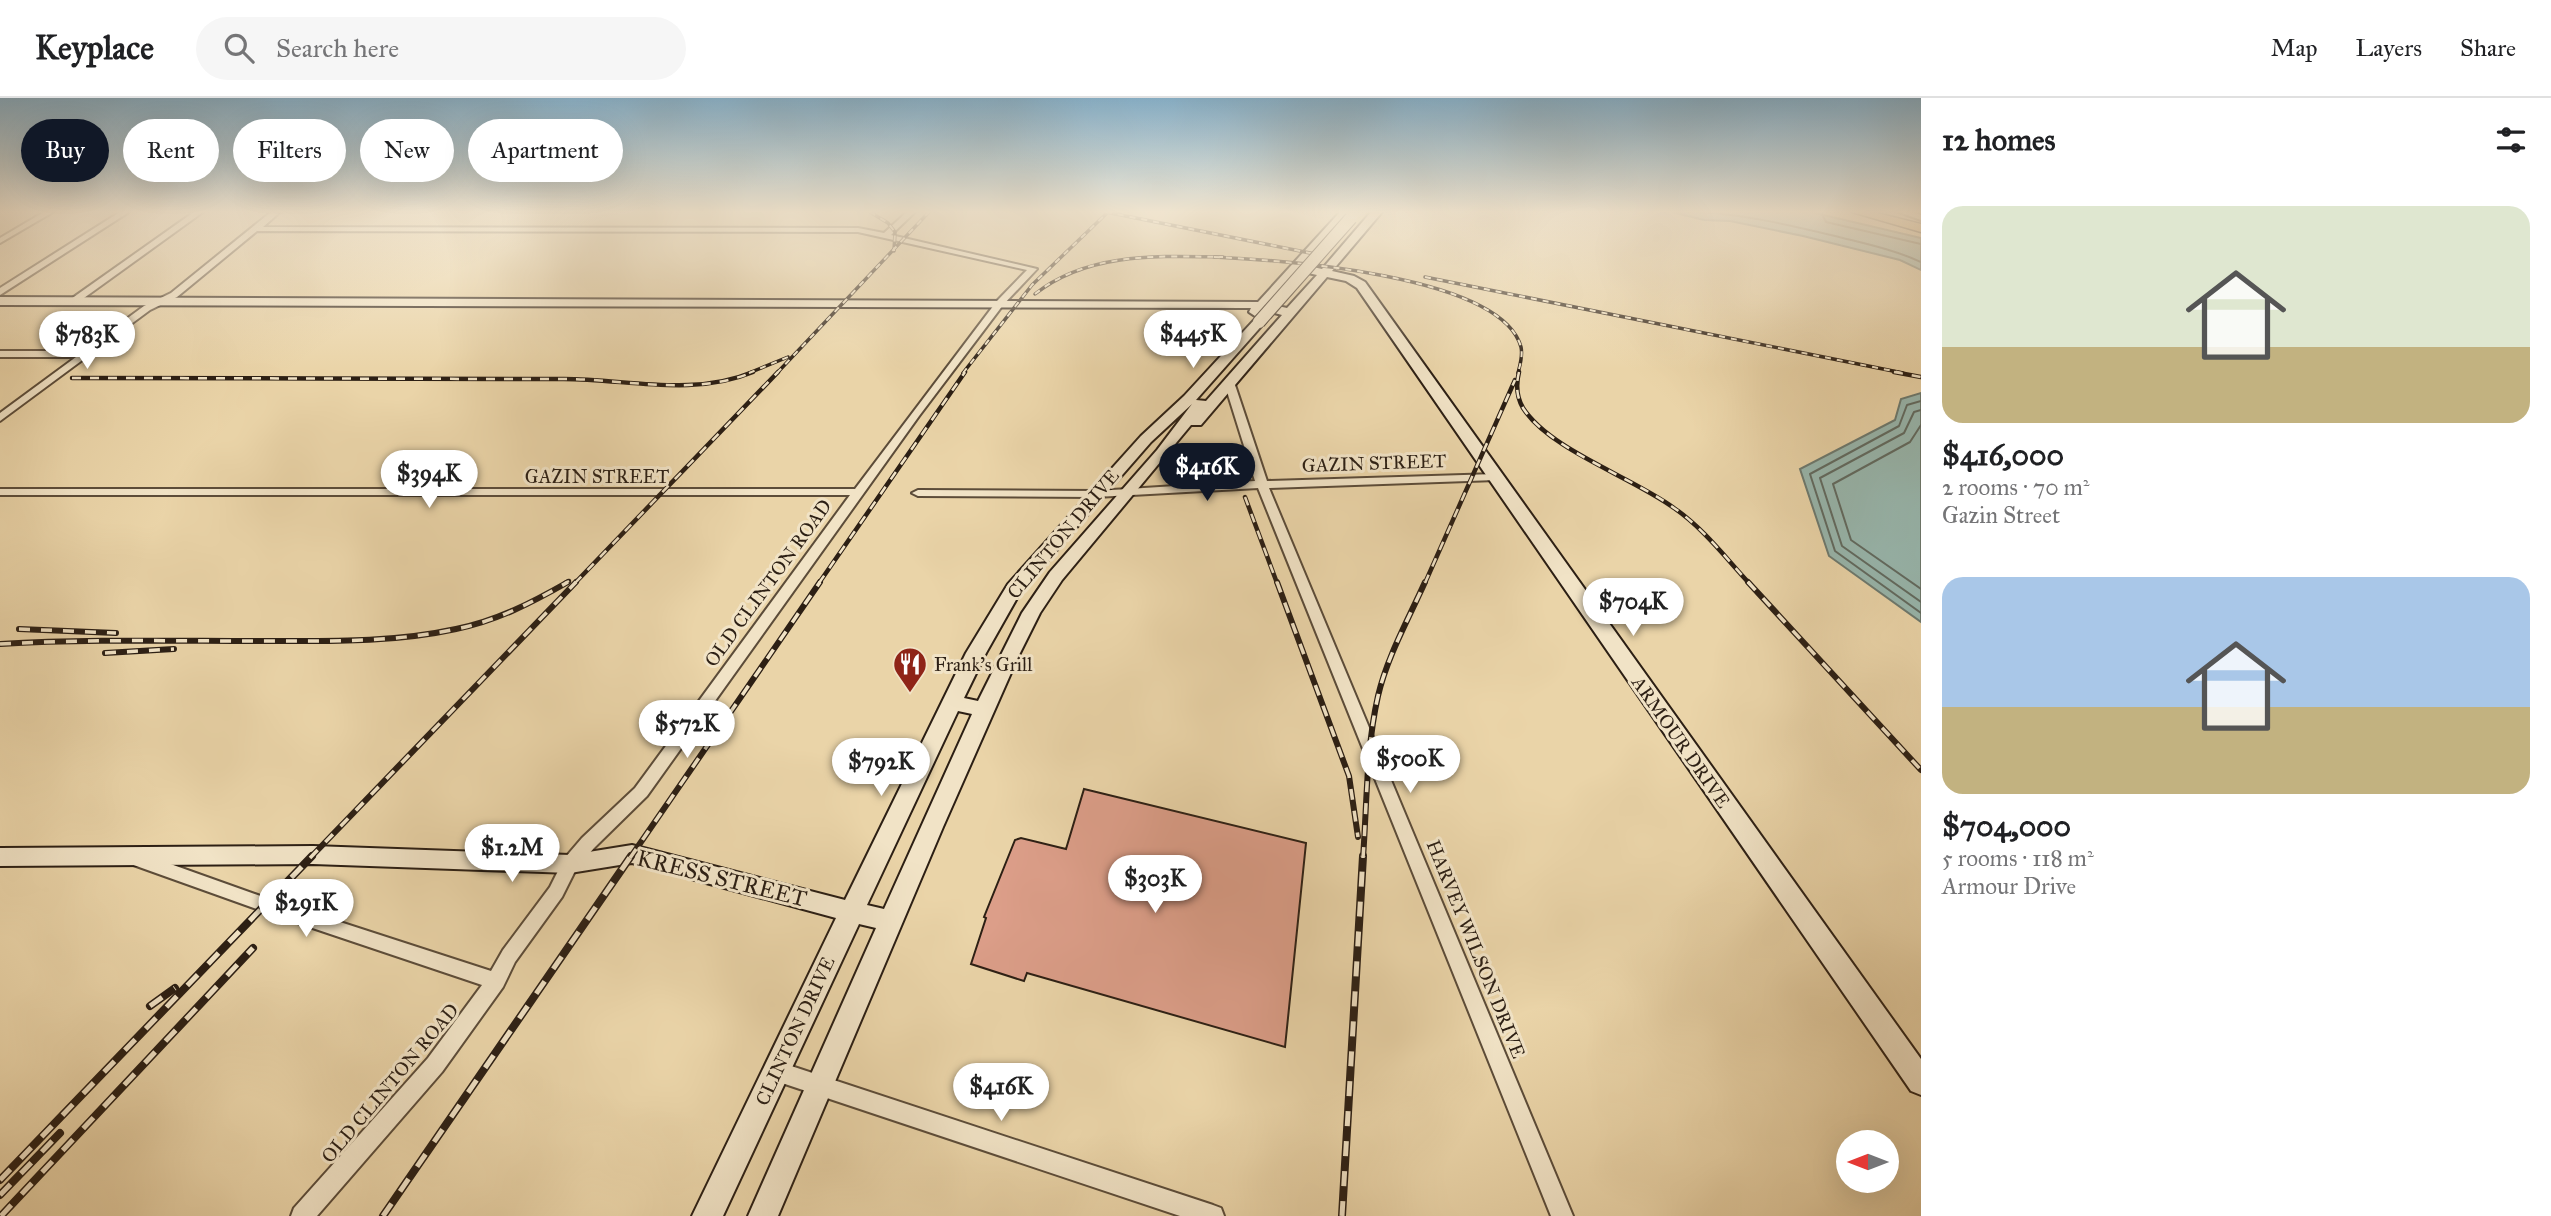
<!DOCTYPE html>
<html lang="en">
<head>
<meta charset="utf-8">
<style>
	:root { --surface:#fff; --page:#f6f6f6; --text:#202124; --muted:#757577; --line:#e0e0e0; --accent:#111827 }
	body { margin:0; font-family:"IM FELL Great Primer",serif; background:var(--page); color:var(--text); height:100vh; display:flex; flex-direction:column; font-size:26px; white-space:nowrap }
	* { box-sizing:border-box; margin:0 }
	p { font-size:23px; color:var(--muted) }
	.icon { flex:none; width:38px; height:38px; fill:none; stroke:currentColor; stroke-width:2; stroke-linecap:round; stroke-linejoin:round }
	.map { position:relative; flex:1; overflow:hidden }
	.details { display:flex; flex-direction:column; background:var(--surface); width:630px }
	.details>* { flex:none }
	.banner { position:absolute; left:21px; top:21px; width:665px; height:63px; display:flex; gap:14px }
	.needle { width:46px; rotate:270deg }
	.buttons { position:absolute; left:1836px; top:1032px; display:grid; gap:14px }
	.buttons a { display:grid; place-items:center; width:63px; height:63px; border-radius:50%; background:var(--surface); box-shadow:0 7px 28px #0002; font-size:35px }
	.price { position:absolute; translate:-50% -60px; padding:0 16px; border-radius:24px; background:#fff; color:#222; font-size:23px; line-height:46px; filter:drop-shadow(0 2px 4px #0008) }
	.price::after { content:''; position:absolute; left:50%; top:42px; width:21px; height:16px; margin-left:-10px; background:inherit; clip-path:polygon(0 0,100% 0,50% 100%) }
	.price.current { background:var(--accent); color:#fff }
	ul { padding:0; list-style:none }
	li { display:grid; align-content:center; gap:14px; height:371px; padding:0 21px }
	li span { display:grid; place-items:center; height:217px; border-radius:21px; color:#555 }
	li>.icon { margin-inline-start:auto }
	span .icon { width:126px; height:126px; fill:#fffc; stroke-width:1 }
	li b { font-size:30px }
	h2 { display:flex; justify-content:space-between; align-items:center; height:84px; padding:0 21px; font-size:30px }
	.chip { padding:0 24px; border-radius:32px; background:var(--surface); box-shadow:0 7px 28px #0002; font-size:24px; line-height:63px }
	.chip.current { background:var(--accent); color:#fff }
	header { display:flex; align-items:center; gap:42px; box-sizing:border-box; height:98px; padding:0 35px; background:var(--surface); border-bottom:2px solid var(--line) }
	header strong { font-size:33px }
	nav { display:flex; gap:38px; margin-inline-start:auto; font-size:24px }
	.search { width:490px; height:63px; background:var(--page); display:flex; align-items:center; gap:18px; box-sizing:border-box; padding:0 24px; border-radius:38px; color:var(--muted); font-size:26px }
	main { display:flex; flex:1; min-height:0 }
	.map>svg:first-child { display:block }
	.water { fill:#98b7ae; stroke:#6d7a70; stroke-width:2 }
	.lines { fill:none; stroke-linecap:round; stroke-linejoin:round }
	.shore { stroke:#626b61; stroke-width:2 }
	.building { fill:#dc9e89; stroke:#2c1f14; stroke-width:2 }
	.street-casing { stroke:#5c4c39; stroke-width:4 }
	.secondary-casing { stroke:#2c1f14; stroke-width:4 }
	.primary-casing { stroke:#2c1f14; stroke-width:3 }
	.street { fill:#f1e3c6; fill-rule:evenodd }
	.secondary { fill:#f1e3c6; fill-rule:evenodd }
	.primary { fill:#e5ba74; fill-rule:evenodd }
	.rail-far3-casing { stroke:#2c1f14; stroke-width:3.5 }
	.rail-far2-casing { stroke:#2c1f14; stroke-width:4.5 }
	.rail-far1-casing { stroke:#2c1f14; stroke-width:6 }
	.rail-casing { stroke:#2c1f14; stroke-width:8 }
	.rail-far3 { stroke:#f1e3c6; stroke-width:2; stroke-dasharray:6; stroke-linecap:butt }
	.rail-far2 { stroke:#f1e3c6; stroke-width:2.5; stroke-dasharray:9; stroke-linecap:butt }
	.rail-far1 { stroke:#f1e3c6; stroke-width:3.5; stroke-dasharray:11; stroke-linecap:butt }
	.rail { stroke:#f1e3c6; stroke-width:5; stroke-dasharray:15; stroke-linecap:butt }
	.secondary-bridge-casing { stroke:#2c1f14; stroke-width:14; stroke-linecap:butt }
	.secondary-bridge { stroke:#f1e3c6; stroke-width:12 }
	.labels { text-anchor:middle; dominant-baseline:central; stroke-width:6; stroke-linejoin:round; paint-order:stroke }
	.street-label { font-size:19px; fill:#2c1f14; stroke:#f1e3c6 }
	.poi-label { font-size:19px; fill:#2c1f14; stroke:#f1e3c6; text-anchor:start }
	.near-street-label { font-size:23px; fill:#2c1f14; stroke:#f1e3c6 }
</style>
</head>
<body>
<header>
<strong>Keyplace</strong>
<div class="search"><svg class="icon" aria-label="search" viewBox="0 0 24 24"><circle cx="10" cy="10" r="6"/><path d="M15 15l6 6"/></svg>Search here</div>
<nav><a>Map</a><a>Layers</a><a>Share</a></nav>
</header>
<main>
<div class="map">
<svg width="1921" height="1118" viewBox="0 0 1921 1118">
	<rect width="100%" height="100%" fill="#ead4a8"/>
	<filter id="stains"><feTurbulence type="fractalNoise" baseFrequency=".00286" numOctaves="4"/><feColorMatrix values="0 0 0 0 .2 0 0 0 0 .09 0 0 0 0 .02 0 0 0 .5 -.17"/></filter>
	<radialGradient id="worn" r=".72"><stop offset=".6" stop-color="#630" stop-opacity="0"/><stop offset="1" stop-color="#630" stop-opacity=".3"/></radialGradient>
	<g class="water">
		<polygon points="1672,114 1811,114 1921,140 1921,172 1900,162 1803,138 1730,123 1704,122"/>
		<polygon points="1921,295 1921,524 1829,458 1800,371 1895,322 1901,301"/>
	</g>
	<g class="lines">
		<g class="shore">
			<path d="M1701 114C1748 117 1793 128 1839 139 1867 146 1895 152 1921 164"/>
			<polyline points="1821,114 1826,124 1921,146"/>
			<polyline points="1921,303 1907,307 1899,328 1810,376 1835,453 1921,515"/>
			<polyline points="1921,312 1914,314 1904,335 1820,380 1842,448 1921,504"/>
			<polyline points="1921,327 1910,344 1833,386 1851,442 1921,491"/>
		</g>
	</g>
	<polygon class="building" points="1084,691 1306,745 1285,949 1027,875 1024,883 971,866 986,820 984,819 1015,742 1021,740 1066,751"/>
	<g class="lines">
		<g class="street-casing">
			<g id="street">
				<polygon points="44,114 53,114 0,145 0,140"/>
				<polygon points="120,114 129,114 0,197 0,190"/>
				<polygon points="194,114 203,114 77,205 71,205 71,201"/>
				<polygon points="271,114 280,114 263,129 858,130 884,135 907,114 915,114 891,137 1037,171 1003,207 919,318 647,698 594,750 576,771 562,799 515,864 503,889 442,974 317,1118 291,1118 294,1110 428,960 482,887 265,814 128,765 126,760 128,755 134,753 266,800 491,873 503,852 550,789 564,761 582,740 635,690 850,397 0,397 0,391 855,391 997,203 1027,172 858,134 257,133 177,199 150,212 0,323 0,315 76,259 0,259 0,253 83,253 144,208 171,195"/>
				<polygon points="1899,114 1911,114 1921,117 1921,122"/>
				<polygon points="1230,284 1235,287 1267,383 1496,376 1502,379 1496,382 1269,390 1573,1118 1551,1118 1258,390 1096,399 918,398 912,395 918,392 1096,393 1255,383 1225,287"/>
				<polygon points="776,963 1213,1107 1221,1110 1224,1118 1180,1118 776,983 769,980 766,973 769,966"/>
			</g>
		</g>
		<g class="secondary-casing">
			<path id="secondary" d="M1340 114H1351L1304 167 1322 171 1371 114H1382L1332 173 1354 178 1365 184 1921 961V997L1911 993 1357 190 1346 183 1327 179 1201 327H1191L1062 482 1040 515 1018 559 943 729 778 1118H748L876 830 859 826 723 1118H692L836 820 632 765 570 775 313 766 0 768V750L313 748 570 757 632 747 845 802 966 555 1008 486 1141 338 1184 298 1255 221 1259 220 1265 224 1196 302 1206 303 1282 217 1263 212 1255 218 1249 214 1251 210 0 207V199L1258 204ZM1299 173 1317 177 1287 210 1269 206ZM1192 306 1157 352 1050 474 1022 515 978 603 964 600 986 555 1021 493 1151 344ZM958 613 972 616 884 811 867 807Z"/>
		</g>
		<g class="primary-casing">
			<polygon id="primary" points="1852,114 1873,114 1921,126 1921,134"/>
		</g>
		<use href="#street" class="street"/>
		<use href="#secondary" class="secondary"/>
		<use href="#primary" class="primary"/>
		<g class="rail-far3-casing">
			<g id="rail-far3">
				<polyline points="870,114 888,125 895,134 894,153"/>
				<polyline points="1106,114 1315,156"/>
				<path d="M1214 159C1277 162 1501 176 1521 249 1523 258 1520 267 1518 275"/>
				<polyline points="1425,179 1903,275"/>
				<path d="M1035 196C1088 154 1158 158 1223 159"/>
				<polyline points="749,275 788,259"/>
				<polyline points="777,275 929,114"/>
				<polyline points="963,275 1032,187 1108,114"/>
			</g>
		</g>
		<g class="rail-far2-casing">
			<g id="rail-far2">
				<path d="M1519 274C1516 286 1516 298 1523 310 1550 352 1632 379 1674 410 1703 430 1725 459 1749 485"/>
				<polyline points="1894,274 1921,279"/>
				<path d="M72 280C236 280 400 281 564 281 627 281 693 299 753 274"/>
				<polyline points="1245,399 1277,485"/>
				<polyline points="565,485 569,483"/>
				<polyline points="575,485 778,274"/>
				<polyline points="819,485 965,274"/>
				<polyline points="1425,485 1515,282"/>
			</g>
		</g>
		<g class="rail-far1-casing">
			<g id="rail-far1">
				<polyline points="1277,484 1349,678 1358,739"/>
				<polyline points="1748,484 1921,672"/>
				<polyline points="19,531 116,535"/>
				<path d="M0 546C87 541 174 543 260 543 326 543 392 545 456 531 497 523 533 504 568 484"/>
				<polyline points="105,555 174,551"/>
				<polyline points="310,760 576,484"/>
				<polyline points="630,760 820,484"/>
				<path d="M1363 760C1367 706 1366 651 1378 598 1387 559 1409 520 1425 484"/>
			</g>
		</g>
		<g class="rail-casing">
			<g id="rail">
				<polyline points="150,908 175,890"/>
				<polyline points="0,1082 312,758"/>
				<polyline points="0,1097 60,1035"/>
				<polyline points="1,1118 253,850"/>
				<polyline points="383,1118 631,758"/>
				<polyline points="1342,1118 1363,758"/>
			</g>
		</g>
		<use href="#rail-far3" class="rail-far3"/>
		<use href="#rail-far2" class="rail-far2"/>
		<use href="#rail-far1" class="rail-far1"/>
		<use href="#rail" class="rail"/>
		<g class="secondary-bridge-casing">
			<polyline id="secondary-bridge" points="1259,224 1351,120"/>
		</g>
		<use href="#secondary-bridge" class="secondary-bridge"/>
	</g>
	<linearGradient id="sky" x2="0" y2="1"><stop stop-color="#88b5d1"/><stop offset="0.42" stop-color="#f6ecd8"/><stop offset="1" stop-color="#f6ecd8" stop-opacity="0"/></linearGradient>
	<rect width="1921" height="271" fill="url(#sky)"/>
	<defs>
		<g id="restaurant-pin" transform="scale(1.75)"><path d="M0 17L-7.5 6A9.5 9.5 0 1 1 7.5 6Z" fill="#8f2418" stroke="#f1e3c6"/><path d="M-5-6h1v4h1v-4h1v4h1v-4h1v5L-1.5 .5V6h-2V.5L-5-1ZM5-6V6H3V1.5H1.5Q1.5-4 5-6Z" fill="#fff"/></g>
	</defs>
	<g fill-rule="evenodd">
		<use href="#restaurant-pin" x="910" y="566"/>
	</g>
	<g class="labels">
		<g class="street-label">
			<text transform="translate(1374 365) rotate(-2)">GAZIN STREET</text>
			<text x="597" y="378">GAZIN STREET</text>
			<text transform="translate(1063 436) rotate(-50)">CLINTON DRIVE</text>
			<text transform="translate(768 485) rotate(-54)">OLD CLINTON ROAD</text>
			<text transform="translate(1681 644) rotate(55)">ARMOUR DRIVE</text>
			<text transform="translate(1476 851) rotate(68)">HARVEY WILSON DRIVE</text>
			<text transform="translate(795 933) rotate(-65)">CLINTON DRIVE</text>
			<text transform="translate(390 985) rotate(-50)">OLD CLINTON ROAD</text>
		</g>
		<g class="poi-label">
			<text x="934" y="566">Frank's Grill</text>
		</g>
		<g class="near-street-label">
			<text transform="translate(722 780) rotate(14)">KRESS STREET</text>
		</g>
	</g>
	<rect width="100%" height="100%" filter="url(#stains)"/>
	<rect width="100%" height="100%" fill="url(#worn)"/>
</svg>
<div class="buttons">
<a><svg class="needle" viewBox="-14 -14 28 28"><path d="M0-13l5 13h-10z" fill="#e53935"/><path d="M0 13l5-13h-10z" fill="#757577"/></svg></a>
</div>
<b class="price" style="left:1193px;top:272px">$445K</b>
<b class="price" style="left:87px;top:273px">$783K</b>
<b class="price current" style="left:1207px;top:405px">$416K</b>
<b class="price" style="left:429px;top:412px">$394K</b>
<b class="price" style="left:1633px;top:540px">$704K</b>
<b class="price" style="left:687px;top:662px">$572K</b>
<b class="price" style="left:1410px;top:697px">$500K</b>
<b class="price" style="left:881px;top:700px">$792K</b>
<b class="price" style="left:512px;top:786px">$1.2M</b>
<b class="price" style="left:1155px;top:817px">$303K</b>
<b class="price" style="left:306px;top:841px">$291K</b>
<b class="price" style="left:1001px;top:1025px">$416K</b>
<div class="banner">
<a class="chip current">Buy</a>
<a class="chip">Rent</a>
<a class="chip">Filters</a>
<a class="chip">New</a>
<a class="chip">Apartment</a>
</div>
</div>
<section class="details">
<h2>12 homes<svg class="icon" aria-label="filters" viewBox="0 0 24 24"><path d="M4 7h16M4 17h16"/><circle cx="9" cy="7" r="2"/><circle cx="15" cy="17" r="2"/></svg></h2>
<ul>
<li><span style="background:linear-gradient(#dfe7d0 65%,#c2b280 0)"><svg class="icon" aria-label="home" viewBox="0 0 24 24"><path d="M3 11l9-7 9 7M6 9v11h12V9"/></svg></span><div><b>$416,000</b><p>2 rooms · 70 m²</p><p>Gazin Street</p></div></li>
<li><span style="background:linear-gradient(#a9c7e8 60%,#c2b280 0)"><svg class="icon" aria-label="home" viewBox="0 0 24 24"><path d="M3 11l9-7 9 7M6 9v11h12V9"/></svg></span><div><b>$704,000</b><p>5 rooms · 118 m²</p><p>Armour Drive</p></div></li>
</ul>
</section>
</main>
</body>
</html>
